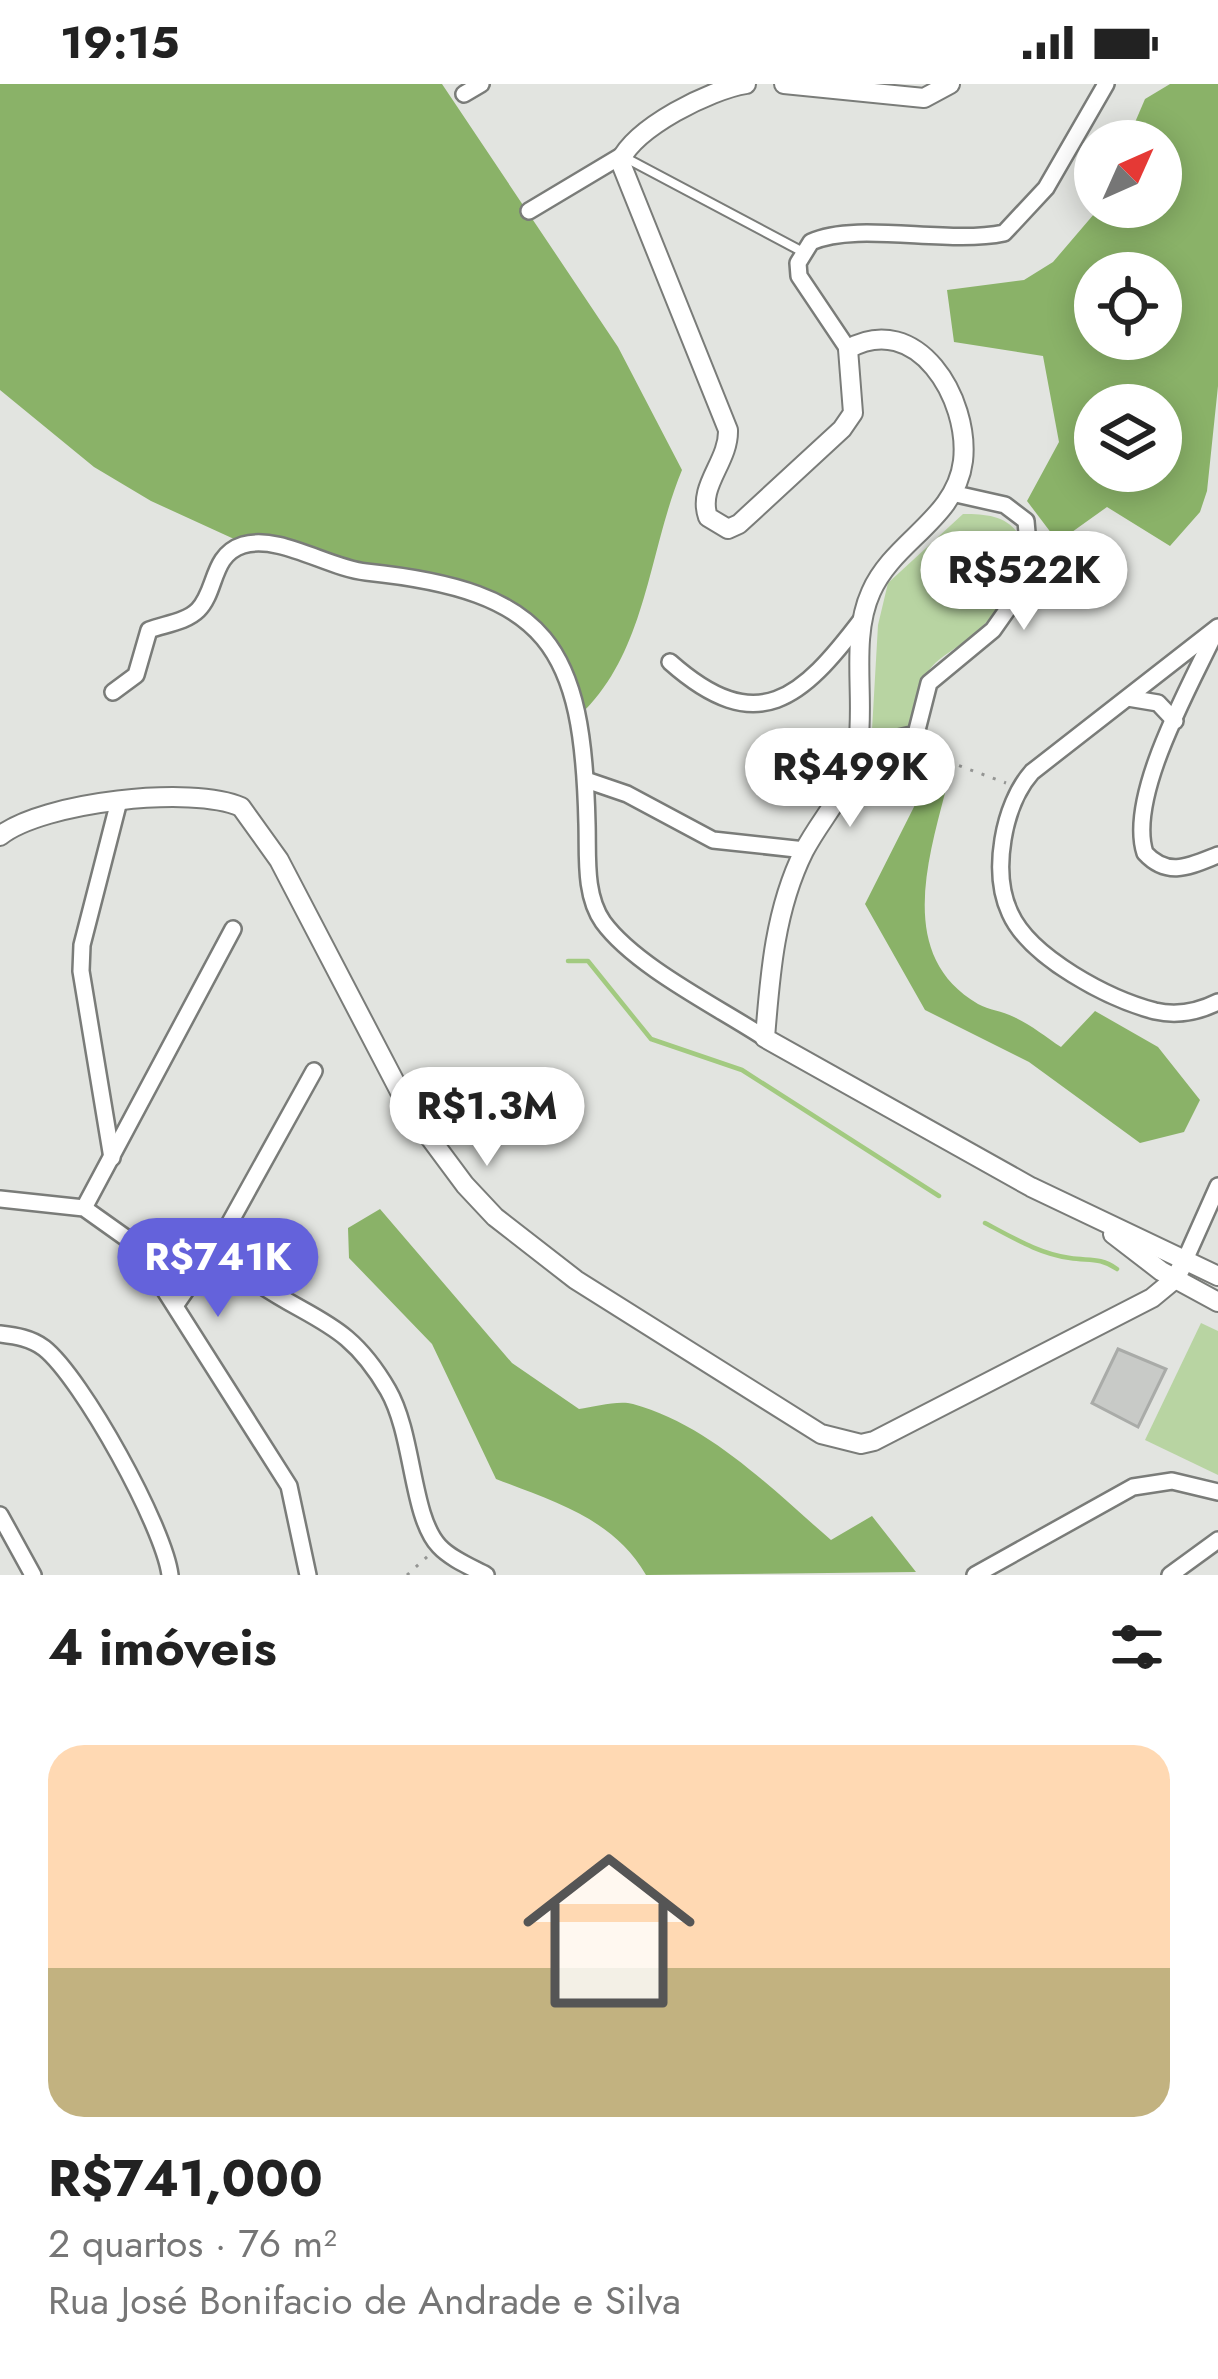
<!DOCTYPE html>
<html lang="pt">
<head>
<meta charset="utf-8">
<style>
	:root { --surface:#fff; --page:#f6f6f6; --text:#222; --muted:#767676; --accent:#6462db }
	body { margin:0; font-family:Jost,sans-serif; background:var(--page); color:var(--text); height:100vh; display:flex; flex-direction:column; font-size:45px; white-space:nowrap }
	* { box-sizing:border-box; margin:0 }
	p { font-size:39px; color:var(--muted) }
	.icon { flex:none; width:66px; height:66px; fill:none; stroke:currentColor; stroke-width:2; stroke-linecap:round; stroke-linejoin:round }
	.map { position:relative; height:1491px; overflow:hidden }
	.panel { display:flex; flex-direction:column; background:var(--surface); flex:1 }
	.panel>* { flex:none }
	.needle { width:78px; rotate:45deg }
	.buttons { position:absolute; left:1074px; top:36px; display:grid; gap:24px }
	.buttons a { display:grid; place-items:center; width:108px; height:108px; border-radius:50%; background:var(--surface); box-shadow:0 6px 30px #0003; font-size:60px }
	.price { position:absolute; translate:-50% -102px; padding:0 27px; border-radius:42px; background:#fff; color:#222; font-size:39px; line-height:78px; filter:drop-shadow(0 3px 6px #0008) }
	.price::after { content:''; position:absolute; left:50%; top:72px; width:36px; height:27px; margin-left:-18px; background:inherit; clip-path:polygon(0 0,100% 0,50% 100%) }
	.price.current { background:var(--accent); color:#fff }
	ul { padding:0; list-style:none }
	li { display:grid; align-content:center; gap:24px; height:636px; padding:0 48px }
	li span { display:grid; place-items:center; height:372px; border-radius:36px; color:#555 }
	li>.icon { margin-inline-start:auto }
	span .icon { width:216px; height:216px; fill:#fffc; stroke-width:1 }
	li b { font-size:51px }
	h2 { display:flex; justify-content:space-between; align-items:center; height:144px; padding:0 48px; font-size:51px }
	.status { display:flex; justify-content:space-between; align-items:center; height:84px; padding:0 60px; background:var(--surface); direction:ltr }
	.status svg { height:33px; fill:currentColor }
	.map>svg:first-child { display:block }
	.green { fill:#b8d4a2 }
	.forest { fill:#8ab268; fill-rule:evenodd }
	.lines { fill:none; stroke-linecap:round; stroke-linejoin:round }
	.stream { stroke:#a2ca80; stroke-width:4.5 }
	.building { fill:#c8cac7; stroke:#a9aba8; stroke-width:3 }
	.service-casing { stroke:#7a7c79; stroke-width:12 }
	.minor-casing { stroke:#7a7c79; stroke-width:20 }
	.tertiary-casing { stroke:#7a7c79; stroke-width:22 }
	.path { stroke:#949593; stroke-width:3; stroke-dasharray:3 9; stroke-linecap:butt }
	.service { stroke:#fff; stroke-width:8 }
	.minor { stroke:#fff; stroke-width:15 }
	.tertiary { stroke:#fff; stroke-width:18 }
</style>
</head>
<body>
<div class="status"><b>19:15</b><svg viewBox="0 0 49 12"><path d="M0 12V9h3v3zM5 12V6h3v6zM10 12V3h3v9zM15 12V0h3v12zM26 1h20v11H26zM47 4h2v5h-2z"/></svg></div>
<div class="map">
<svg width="1218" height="1491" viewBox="0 0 1218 1491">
	<rect width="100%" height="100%" fill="#e2e4e0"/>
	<g class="green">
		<path d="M963 430C989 430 1010 432 1023 457 1018 503 997 534 960 561 948 569 931 579 925 593 915 616 922 637 900 653L872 646 878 541 888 499Z"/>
		<polygon points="1201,1239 1218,1247 1218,1391 1145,1356"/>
	</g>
	<g class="forest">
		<path d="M0 0H442L618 263 682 386C648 468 647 568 580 631L565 588 506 521 245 460 151 417 94 383 0 306Z"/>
		<path d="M1170 0H1218V302L1207 407 1200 428 1170 462 1107 423 1058 458 1027 417 1059 358 1043 272 954 258 947 206 1024 196 1053 178 1100 123H1161V57H1127L1145 15ZM1161 189V255H1095V189ZM1161 321V387H1095V321Z"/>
		<path d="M923 705 945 709C926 782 899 874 978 920 989 926 1002 927 1014 933 1030 940 1046 953 1061 963L1095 927 1158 963 1200 1016 1184 1048 1140 1059 1029 978 925 926 865 820Z"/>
		<path d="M380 1125 512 1279 579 1325C595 1323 618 1316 633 1320 710 1341 773 1406 831 1456L872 1432 916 1488 646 1491C614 1435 555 1418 496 1395L432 1260 349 1174 348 1144Z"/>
	</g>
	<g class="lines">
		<g class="stream">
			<polyline points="568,877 588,877 651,955 742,986 939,1112"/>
			<path d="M985 1139C1012 1153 1039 1170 1070 1174 1089 1177 1100 1173 1117 1185"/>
		</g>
	</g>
	<polygon class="building" points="1118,1265 1166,1285 1138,1343 1092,1319"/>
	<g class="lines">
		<g class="service-casing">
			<polyline id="service" points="624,73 803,168"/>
		</g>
		<g class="minor-casing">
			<g id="minor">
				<polyline points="464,10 481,0"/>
				<polyline points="529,127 621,72"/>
				<path d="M848 265 799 192 798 179 811 158C857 137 947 161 1004 149L1046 104 1106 0"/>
				<path d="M1218 543 1032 688C1003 721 991 788 1010 829 1030 874 1109 915 1155 927 1177 932 1198 928 1218 918"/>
				<path d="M1214 551C1189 604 1127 713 1145 769 1168 794 1190 782 1218 771"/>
				<path d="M670 578C758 656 802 614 862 535"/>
				<path d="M113 608 136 591 149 546C165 540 186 538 198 526 217 507 211 471 243 461 279 450 328 484 366 488 549 507 583 562 587 740 588 772 584 811 603 838 636 883 718 923 765 954"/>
				<polyline points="1128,614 1158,619 1175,637"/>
				<polyline points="858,663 916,650 929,599 993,546 1019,509 1029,472 1026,437 1005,421 956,410"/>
				<polyline points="586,696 627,710 713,756 805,766"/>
				<polyline points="112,1074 81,887 82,861 119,717"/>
				<polyline points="0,1115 84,1124 136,1161 289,1402 308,1491"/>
				<polyline points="84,1124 233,845"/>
				<polyline points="1185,1176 1218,1102"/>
				<path d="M255 1197C314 1238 348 1237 388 1306 414 1351 411 1432 439 1462 451 1475 471 1483 486 1491"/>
				<polyline points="177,1219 218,1160 314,987"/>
				<path d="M0 1250C16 1252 31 1254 44 1264 82 1294 164 1443 170 1491"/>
				<polyline points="0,1431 33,1491"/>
				<polyline points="975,1491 1133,1403 1172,1397 1218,1408"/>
				<polyline points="1170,1491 1218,1456"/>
			</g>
		</g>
		<g class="tertiary-casing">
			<g id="tertiary">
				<path d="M746 0C709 6 636 43 620 77L728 346C729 378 697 402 708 433L728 445 739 440 842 345 853 329 848 265C917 226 970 315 963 377 956 435 893 457 871 508 850 554 865 614 858 662 853 703 822 732 804 767 775 825 770 890 765 954L1031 1103 1218 1192"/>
				<polyline points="784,0 924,14 950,0"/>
				<path d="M0 752C42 718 193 701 241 723L279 776 410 1027 465 1101 495 1133 576 1196 821 1350 861 1360 874 1357 1152 1214 1175 1195 1185 1176"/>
				<polyline points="1113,1150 1161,1187 1218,1218"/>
			</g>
		</g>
		<g class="path">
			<polyline points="914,665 1006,699"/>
			<polyline points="407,1491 428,1472"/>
		</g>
		<use href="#service" class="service"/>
		<use href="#minor" class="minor"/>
		<use href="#tertiary" class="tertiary"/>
	</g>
</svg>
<div class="buttons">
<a><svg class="needle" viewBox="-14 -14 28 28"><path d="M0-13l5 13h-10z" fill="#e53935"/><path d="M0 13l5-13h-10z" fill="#767676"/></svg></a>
<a><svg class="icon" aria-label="locate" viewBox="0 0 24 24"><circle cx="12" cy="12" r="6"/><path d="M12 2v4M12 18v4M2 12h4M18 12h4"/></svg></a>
<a><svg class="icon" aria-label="layers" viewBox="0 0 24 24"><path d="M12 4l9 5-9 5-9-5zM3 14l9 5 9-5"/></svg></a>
</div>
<b class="price" style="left:1024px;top:549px">R$522K</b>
<b class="price" style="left:850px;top:746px">R$499K</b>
<b class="price" style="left:487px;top:1085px">R$1.3M</b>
<b class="price current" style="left:218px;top:1236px">R$741K</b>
</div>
<section class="panel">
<h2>4 imóveis<svg class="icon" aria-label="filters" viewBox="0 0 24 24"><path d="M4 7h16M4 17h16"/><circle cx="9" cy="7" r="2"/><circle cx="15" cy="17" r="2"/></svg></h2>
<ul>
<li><span style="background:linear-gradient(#ffd9b3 60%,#c2b280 0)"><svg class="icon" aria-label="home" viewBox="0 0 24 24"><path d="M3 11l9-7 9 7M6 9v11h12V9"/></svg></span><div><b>R$741,000</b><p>2 quartos · 76 m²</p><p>Rua José Bonifacio de Andrade e Silva</p></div></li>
</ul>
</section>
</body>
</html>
